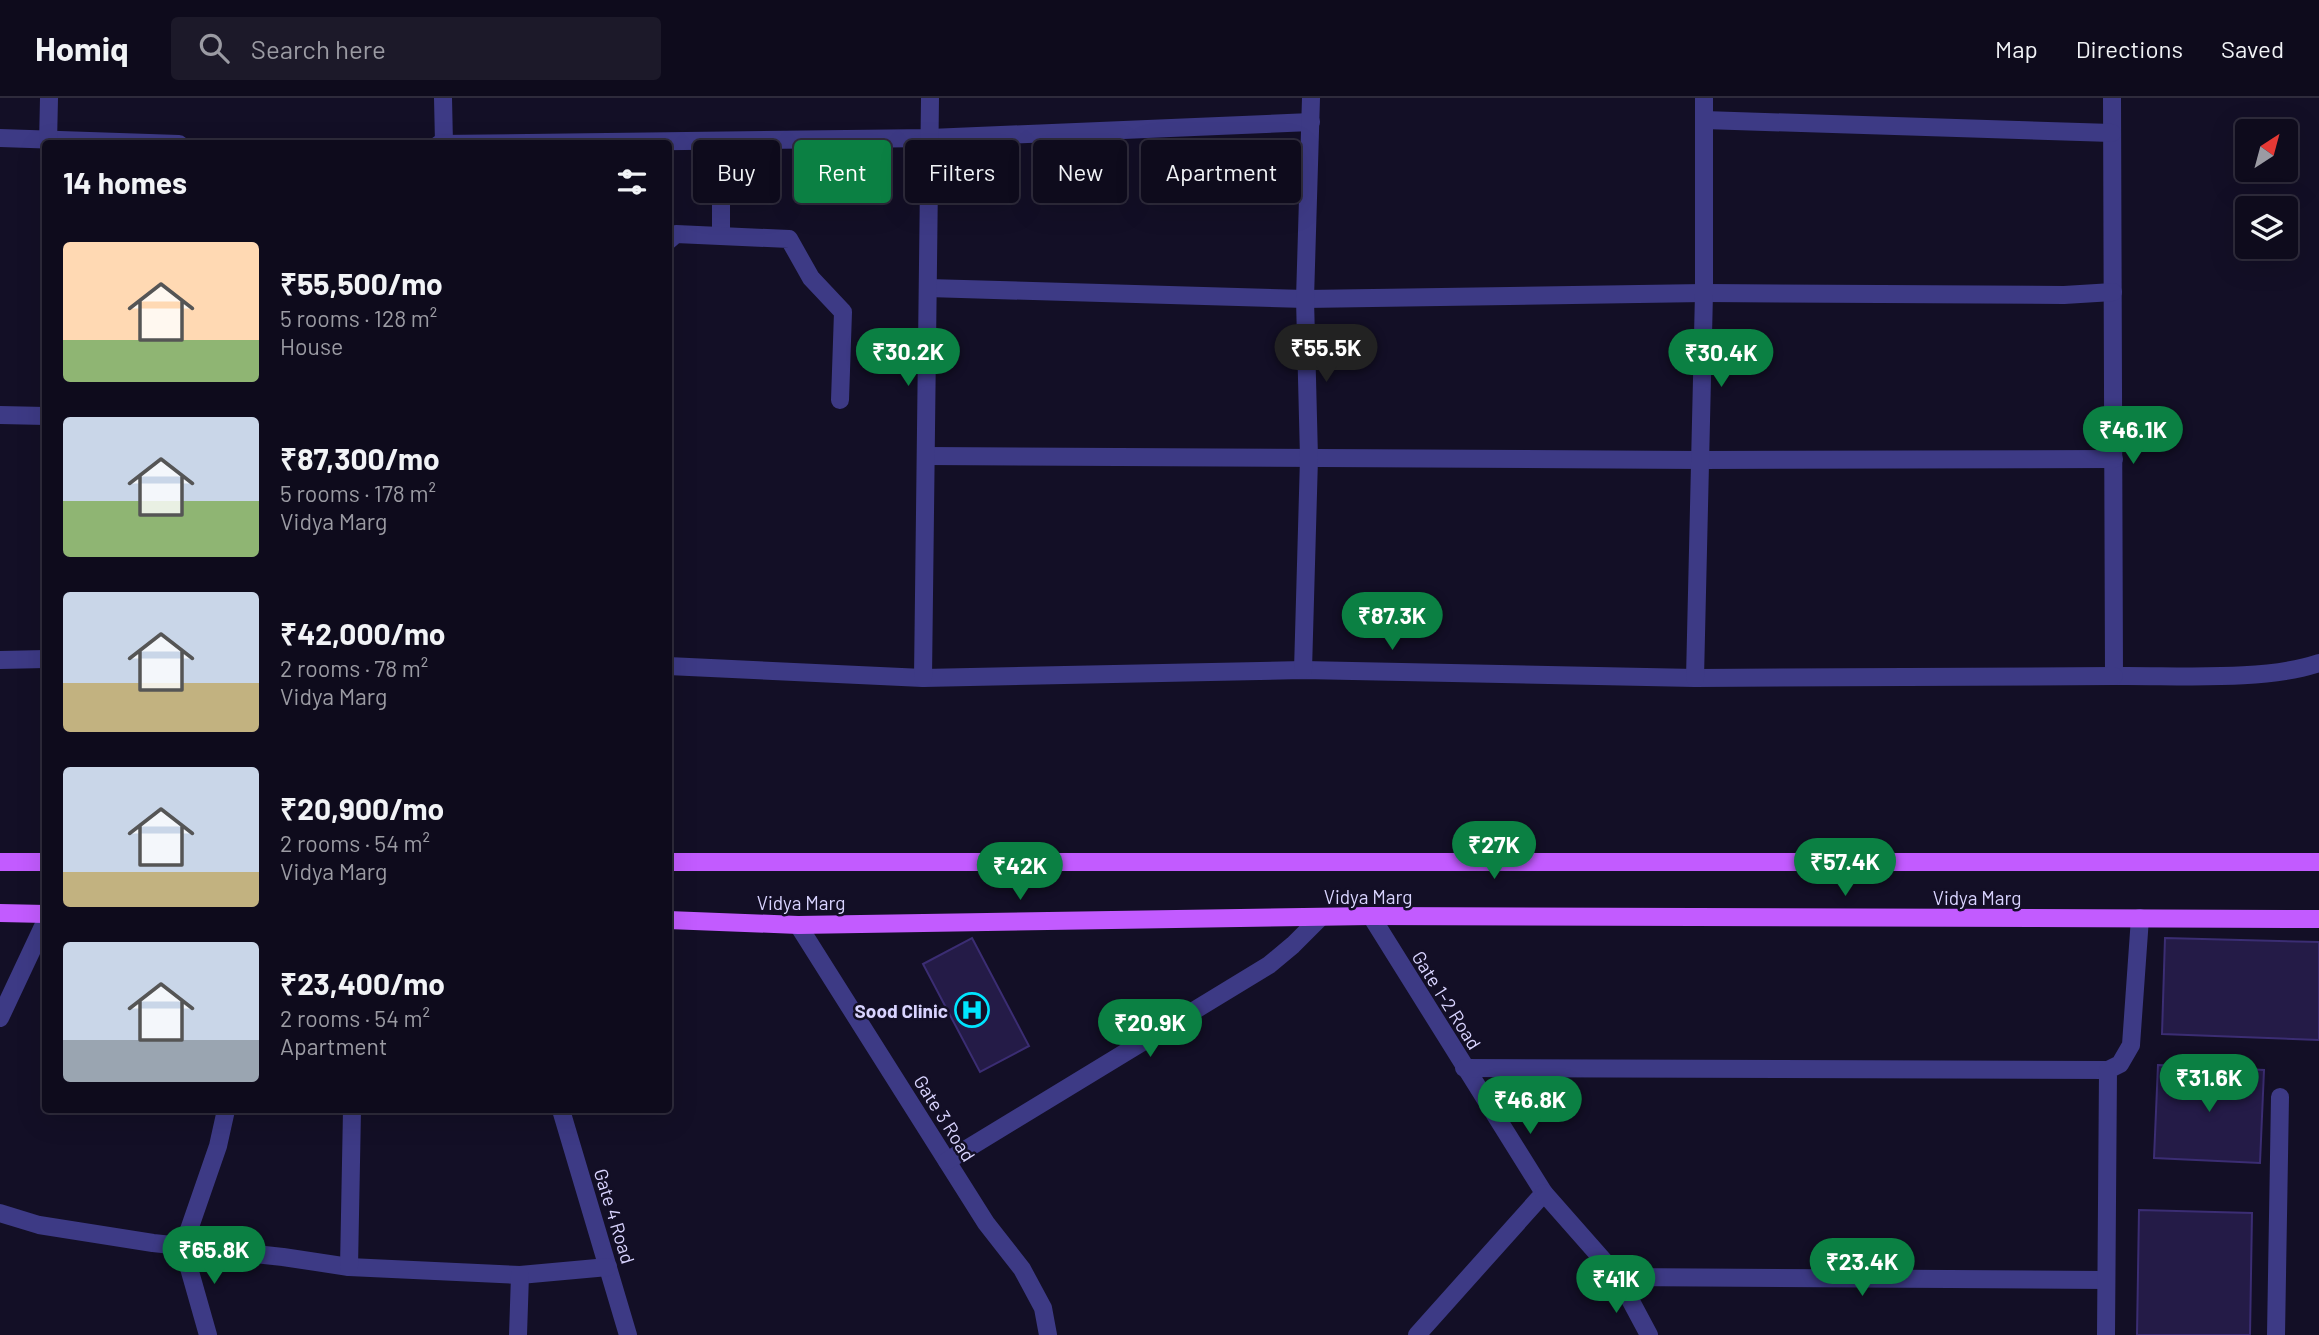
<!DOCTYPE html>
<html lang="en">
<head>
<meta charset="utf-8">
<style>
	:root { --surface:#0e0b1c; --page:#1c1929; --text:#f1f3f6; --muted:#9b9ba3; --line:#2e2b3b; --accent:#0b8043 }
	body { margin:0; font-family:Barlow,sans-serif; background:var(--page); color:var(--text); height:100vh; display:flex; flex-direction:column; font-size:26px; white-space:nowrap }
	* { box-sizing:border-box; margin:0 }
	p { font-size:23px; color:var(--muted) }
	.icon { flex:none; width:38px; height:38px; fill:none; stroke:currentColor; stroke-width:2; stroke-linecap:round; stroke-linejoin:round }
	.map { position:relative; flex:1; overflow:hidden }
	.panel { position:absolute; left:42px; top:42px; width:630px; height:973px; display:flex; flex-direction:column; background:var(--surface); border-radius:7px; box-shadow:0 7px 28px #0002,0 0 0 2px var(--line) }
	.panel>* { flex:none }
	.guide { position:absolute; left:693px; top:42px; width:665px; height:63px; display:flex; gap:14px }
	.needle { width:46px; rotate:36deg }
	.controls { position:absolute; left:2235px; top:21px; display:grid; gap:14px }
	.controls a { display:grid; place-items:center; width:63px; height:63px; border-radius:7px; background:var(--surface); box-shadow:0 7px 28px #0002,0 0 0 2px var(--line); font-size:35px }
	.price { position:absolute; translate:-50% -60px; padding:0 16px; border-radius:24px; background:var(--accent); color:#fff; font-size:23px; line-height:46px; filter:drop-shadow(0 2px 4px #0008) }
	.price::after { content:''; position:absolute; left:50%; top:42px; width:21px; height:16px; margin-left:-10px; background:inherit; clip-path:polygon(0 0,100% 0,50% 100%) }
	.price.selected { background:#222; color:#fff }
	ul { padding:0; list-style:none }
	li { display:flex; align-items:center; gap:21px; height:175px; padding:0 21px }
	li span { display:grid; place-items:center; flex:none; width:196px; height:140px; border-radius:7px; color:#555 }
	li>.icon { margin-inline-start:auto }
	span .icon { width:84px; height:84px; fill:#fffc; stroke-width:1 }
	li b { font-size:30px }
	h2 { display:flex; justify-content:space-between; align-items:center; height:84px; padding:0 21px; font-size:30px }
	.pill { padding:0 24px; border-radius:7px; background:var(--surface); box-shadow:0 7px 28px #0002,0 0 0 2px var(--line); font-size:24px; line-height:63px }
	.pill.selected { background:var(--accent); color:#fff }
	header { display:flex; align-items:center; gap:42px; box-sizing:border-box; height:98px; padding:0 35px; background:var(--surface); border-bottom:2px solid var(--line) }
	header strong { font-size:33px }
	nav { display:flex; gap:38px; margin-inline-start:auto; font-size:24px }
	.search { width:490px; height:63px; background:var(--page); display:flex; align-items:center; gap:18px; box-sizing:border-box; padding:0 24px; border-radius:7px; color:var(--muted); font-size:26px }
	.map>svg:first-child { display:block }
	.building { fill:#241b47; stroke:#3b2d73; stroke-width:2 }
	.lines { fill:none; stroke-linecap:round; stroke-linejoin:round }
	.minor { stroke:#3d3a85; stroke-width:18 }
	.major { stroke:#c25bff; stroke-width:18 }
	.labels { text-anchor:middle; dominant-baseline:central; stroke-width:5; stroke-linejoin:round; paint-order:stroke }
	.street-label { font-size:19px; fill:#d9d4ff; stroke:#130f26 }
	.poi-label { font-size:19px; font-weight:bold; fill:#d9d4ff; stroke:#130f26; text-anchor:end }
</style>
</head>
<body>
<header>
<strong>Homiq</strong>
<div class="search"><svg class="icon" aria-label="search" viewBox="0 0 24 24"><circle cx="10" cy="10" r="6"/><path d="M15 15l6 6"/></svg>Search here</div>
<nav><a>Map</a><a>Directions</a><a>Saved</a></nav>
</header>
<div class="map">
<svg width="2319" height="1237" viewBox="0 0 2319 1237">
	<rect width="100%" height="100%" fill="#130f26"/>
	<g class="building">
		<polygon points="972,840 1029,948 980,974 923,866"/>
		<polygon points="2165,840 2319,844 2319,942 2162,936"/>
		<polygon points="2158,967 2264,972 2260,1065 2154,1060"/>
		<polygon points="2139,1112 2252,1115 2250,1237 2137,1237"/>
	</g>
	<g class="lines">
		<g class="minor">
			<polyline points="443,0 444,45"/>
			<path d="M2112 0 2114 578C2176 577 2262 584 2319 565"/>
			<polyline points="1704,22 2112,35"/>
			<polyline points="0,40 179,46"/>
			<polyline points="721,44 721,136"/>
			<polyline points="48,46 49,0"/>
			<polyline points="439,46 930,40 1311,24"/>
			<polyline points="668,143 676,136 789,141 811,180 843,214 840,302"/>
			<polyline points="928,190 1305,201 1704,195 2064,197 2113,194"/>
			<polyline points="0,317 46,318"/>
			<polyline points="926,358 1701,362 2114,361"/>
			<polyline points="0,562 46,561"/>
			<polyline points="668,568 923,580 1303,572 1695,580 2114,578"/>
			<polyline points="1303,572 1309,360 1305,201 1311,0"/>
			<polyline points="923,580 930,0"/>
			<polyline points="1695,580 1704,195 1704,0"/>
			<polyline points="1371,818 1544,1095 1417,1237"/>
			<polyline points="798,827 986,1125 1022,1171 1043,1210 1048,1237"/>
			<polyline points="0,920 46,822"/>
			<polyline points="1464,970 2108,972"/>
			<polyline points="561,1012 628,1237"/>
			<polyline points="947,1063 1269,867 1293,847 1321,819"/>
			<polyline points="1544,1095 1618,1179 1649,1237"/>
			<polyline points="0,1115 39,1127 153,1145 283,1159 349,1169 520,1177 608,1169"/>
			<polyline points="349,1169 352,1012"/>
			<polyline points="1618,1179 2106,1182"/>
			<polyline points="208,1237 183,1149 218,1048 226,1012"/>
			<polyline points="518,1237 520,1177"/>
			<polyline points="2106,1237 2108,972 2120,966 2131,947 2140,820"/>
			<polyline points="2276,1237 2280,999"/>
		</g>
		<g class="major">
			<polyline points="0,764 46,764"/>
			<polyline points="668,764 2319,764"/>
			<polyline points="0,815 46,816"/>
			<polyline points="668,822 798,827 1371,818 2319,821"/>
		</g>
	</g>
	<defs>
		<g id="hospital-ring" transform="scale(1.75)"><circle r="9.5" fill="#130f26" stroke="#00e5ff" stroke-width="1.5"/><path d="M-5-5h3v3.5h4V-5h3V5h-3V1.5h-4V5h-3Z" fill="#00e5ff"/></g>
	</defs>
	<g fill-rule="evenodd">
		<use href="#hospital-ring" x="972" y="912"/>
	</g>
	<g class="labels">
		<g class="street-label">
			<text x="1368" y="798">Vidya Marg</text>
			<text x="1977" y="799">Vidya Marg</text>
			<text x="801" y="804">Vidya Marg</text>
			<text transform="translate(1447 902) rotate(58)">Gate 1-2 Road</text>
			<text transform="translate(945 1020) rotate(58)">Gate 3 Road</text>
			<text transform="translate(615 1118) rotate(73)">Gate 4 Road</text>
		</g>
		<g class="poi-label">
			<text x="948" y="912">Sood Clinic</text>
		</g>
	</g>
</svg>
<div class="controls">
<a><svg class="needle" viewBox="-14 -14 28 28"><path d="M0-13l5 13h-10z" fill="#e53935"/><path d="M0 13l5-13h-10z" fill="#9b9ba3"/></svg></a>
<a><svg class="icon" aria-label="layers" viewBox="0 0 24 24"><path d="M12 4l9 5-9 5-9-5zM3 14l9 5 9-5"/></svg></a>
</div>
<b class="price selected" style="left:1326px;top:286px">₹55.5K</b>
<b class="price" style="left:908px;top:290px">₹30.2K</b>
<b class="price" style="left:1721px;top:291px">₹30.4K</b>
<b class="price" style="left:2133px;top:368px">₹46.1K</b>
<b class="price" style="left:1392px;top:554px">₹87.3K</b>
<b class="price" style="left:1494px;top:783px">₹27K</b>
<b class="price" style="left:1845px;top:800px">₹57.4K</b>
<b class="price" style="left:1020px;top:804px">₹42K</b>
<b class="price" style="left:1150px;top:961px">₹20.9K</b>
<b class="price" style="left:2209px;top:1016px">₹31.6K</b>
<b class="price" style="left:1530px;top:1038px">₹46.8K</b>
<b class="price" style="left:214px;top:1188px">₹65.8K</b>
<b class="price" style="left:1862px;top:1200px">₹23.4K</b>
<b class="price" style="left:1616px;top:1217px">₹41K</b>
<div class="guide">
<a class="pill">Buy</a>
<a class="pill selected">Rent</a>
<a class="pill">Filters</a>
<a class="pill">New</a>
<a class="pill">Apartment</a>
</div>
<section class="panel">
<h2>14 homes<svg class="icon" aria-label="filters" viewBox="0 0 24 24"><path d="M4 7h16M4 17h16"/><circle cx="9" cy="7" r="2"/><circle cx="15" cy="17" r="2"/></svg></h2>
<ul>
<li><span style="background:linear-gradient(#ffd9b3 70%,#8fb573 0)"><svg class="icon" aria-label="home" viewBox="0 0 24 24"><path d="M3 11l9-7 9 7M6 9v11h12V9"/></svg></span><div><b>₹55,500/mo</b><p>5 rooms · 128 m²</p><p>House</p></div></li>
<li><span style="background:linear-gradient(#c9d6e8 60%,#8fb573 0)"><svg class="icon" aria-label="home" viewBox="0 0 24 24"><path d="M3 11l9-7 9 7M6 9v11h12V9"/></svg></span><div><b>₹87,300/mo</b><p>5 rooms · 178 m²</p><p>Vidya Marg</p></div></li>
<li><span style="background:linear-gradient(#c9d6e8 65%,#c2b280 0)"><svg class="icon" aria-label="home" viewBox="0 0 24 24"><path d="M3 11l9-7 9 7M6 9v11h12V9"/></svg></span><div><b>₹42,000/mo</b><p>2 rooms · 78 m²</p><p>Vidya Marg</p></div></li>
<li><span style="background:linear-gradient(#c9d6e8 75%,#c2b280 0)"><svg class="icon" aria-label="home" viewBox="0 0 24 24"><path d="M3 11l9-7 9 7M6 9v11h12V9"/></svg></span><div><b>₹20,900/mo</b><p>2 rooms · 54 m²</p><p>Vidya Marg</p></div></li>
<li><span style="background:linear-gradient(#c9d6e8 70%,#9aa5b1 0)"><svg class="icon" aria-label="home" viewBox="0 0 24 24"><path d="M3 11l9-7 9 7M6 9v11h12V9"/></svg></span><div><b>₹23,400/mo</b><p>2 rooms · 54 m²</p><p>Apartment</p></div></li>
</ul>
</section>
</div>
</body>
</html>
